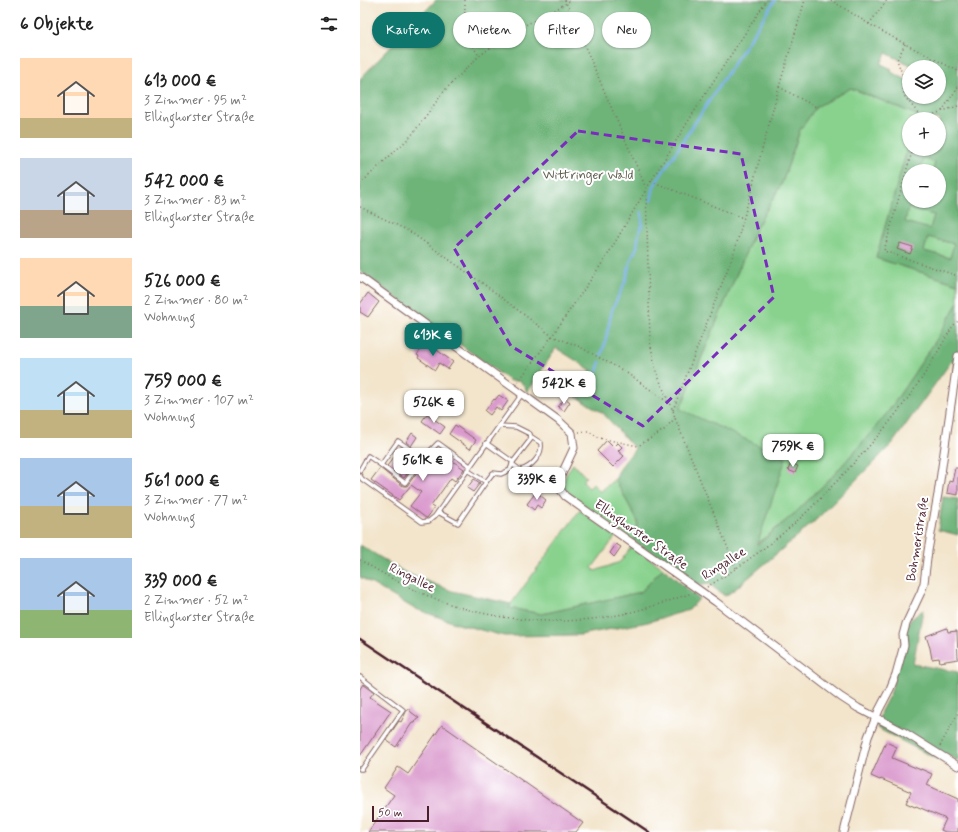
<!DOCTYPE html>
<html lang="de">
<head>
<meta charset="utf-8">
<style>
	:root { --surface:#fff; --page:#f6f6f6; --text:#222; --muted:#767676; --accent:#0f766e }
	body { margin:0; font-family:Mynerve,sans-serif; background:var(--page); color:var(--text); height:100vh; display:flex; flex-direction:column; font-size:15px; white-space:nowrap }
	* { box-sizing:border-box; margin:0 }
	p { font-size:13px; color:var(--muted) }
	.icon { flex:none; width:22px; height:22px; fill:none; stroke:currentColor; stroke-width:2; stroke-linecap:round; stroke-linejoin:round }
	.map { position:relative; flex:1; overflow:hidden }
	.side { display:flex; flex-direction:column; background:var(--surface); width:360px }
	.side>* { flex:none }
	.top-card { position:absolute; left:12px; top:12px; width:380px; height:36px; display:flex; gap:8px }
	.fabs { position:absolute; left:542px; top:60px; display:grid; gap:8px }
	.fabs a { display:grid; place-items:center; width:44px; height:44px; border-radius:50%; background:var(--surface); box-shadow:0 1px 3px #0004; font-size:20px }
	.scale { position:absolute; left:12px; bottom:10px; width:57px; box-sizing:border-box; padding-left:4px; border:2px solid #4a1f2b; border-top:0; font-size:11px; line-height:14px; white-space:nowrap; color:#4a1f2b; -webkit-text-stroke:3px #fff; paint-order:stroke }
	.price { position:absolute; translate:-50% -34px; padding:0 9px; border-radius:8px; background:#fff; color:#222; font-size:13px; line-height:26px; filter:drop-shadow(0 1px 2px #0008) }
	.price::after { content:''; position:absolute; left:50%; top:24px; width:12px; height:9px; margin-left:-6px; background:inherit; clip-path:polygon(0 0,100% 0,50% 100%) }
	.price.on { background:var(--accent); color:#fff }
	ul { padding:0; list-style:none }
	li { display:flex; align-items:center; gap:12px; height:100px; padding:0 20px }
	li span { display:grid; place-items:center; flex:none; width:112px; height:80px; border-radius:0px; color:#555 }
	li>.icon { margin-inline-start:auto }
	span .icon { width:48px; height:48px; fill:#fffc; stroke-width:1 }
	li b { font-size:17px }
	h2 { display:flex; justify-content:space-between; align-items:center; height:48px; padding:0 20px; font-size:17px }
	.pill { padding:0 14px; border-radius:18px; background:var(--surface); box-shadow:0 1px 3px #0004; font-size:14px; line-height:36px }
	.pill.on { background:var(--accent); color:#fff }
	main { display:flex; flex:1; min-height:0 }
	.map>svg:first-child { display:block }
	.green { fill:#89d28e; stroke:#6a785c }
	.forest { fill:#6eb479; stroke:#5c6a52; fill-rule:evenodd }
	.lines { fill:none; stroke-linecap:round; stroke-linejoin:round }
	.stream { stroke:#75ade5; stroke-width:2.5 }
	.building { fill:#da9acd }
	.service-casing { stroke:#856463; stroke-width:5.5 }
	.minor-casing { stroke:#856463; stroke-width:9 }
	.path { stroke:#856463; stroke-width:1.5; stroke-dasharray:1 3; stroke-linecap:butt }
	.service { stroke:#fff; stroke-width:3.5 }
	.minor { stroke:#fff; stroke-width:7 }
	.rail { stroke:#4a1f2b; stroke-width:2.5 }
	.marked { fill:none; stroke:#7b2cbf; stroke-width:3; stroke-dasharray:8 5; stroke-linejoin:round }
	.labels { text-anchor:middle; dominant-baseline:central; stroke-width:4; stroke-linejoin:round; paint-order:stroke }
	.park-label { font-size:13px; fill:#605e4e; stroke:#fff }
	.street-label { font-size:13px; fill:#4a1f2b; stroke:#fff }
</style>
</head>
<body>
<main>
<section class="side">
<h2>6 Objekte<svg class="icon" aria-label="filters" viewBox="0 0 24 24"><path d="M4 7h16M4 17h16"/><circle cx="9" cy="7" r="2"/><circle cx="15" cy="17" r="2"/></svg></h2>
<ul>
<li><span style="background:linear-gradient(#ffd9b3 75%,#c2b280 0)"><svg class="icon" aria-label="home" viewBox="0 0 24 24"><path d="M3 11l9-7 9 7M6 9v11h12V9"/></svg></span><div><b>613 000 €</b><p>3 Zimmer · 95 m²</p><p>Ellinghorster Straße</p></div></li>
<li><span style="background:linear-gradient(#c9d6e8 65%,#b9a48a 0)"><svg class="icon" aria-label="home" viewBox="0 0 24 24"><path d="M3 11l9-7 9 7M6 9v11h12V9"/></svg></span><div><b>542 000 €</b><p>3 Zimmer · 83 m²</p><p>Ellinghorster Straße</p></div></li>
<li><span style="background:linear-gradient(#ffd9b3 60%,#7fa58c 0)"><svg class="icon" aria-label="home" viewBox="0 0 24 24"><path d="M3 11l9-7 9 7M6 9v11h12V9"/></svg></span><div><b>526 000 €</b><p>2 Zimmer · 80 m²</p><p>Wohnung</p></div></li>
<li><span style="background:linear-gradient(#bfe0f5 65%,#c2b280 0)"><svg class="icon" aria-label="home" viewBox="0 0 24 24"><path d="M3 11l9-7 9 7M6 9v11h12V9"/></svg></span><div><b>759 000 €</b><p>3 Zimmer · 107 m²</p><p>Wohnung</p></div></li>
<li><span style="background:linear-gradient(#a9c7e8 60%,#c2b280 0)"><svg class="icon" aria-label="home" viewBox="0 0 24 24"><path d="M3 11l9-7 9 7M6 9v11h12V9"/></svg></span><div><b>561 000 €</b><p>3 Zimmer · 77 m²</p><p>Wohnung</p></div></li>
<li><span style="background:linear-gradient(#a9c7e8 65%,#8fb573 0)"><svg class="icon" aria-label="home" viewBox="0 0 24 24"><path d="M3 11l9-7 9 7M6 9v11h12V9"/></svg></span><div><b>339 000 €</b><p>2 Zimmer · 52 m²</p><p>Ellinghorster Straße</p></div></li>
</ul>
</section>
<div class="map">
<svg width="598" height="832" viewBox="0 0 598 832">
	<rect width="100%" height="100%" fill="#fff"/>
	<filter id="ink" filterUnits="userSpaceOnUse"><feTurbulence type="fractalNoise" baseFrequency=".025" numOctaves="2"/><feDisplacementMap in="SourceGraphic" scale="8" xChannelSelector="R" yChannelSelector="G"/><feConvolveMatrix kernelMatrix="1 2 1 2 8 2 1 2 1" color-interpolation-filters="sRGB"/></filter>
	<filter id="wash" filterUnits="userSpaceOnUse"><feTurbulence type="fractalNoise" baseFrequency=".012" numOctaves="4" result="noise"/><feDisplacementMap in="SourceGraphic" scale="16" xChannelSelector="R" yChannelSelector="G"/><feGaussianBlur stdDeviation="0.9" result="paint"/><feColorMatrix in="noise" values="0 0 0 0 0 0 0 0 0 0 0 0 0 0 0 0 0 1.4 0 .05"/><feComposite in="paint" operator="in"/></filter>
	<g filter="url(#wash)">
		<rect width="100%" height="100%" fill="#f3e5cc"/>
		<g class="green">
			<polygon points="491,88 557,115 556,119 549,119 549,143 516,258 598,284 598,302 579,336 528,412 502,443 471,478 435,513 396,545 320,409 396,228 422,183 440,130 456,107"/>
			<polygon points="564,159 575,162 573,171 560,171"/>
			<polygon points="548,208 574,215 570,229 544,222"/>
			<polygon points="568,237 594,244 590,258 564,251"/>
			<path d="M213 464 226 477 223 480V482L229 488 233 484 240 492 256 478V481L278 522 274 541 207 493C200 480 206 475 213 464Z"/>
			<polygon points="220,510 256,536 232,568 235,571 260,562 272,546 303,568 281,592 182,614 148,608"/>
		</g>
		<g class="forest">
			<path d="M76 0H598V284L516 258 549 143V149H579V119H556L557 115 491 88 456 107 440 130 422 183 396 228 320 409 426 458 397 545 435 513 471 478 502 443 528 412 579 336 598 302V387L593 359 532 444 455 521 374 590 365 596 348 583 341 585 337 584 274 541 278 522 256 481C255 471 269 457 275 449L243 413 220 399 214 396 231 370 196 348 167 393 165 386 159 381H150L0 271V79ZM526 53 553 66V67H579V97H549V76L547 80 531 72 532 69 521 64ZM564 159 575 162 573 171H579V201H549V171H560ZM548 208 574 215 570 229 545 222ZM568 237 594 244 590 258 564 251Z"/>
			<polygon points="583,497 598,499 598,535 578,530"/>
			<polygon points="0,545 46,573 92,591 151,604 149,608 182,614 281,592 303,568 339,599 329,610 288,622 220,635 144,636 98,624 53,608 0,577"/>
			<polygon points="563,610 553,664 598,672 598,761 585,753 577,759 517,728 521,711 531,692 546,624 554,617"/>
		</g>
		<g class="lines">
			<g class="stream">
				<polyline points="291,201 294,186 297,181 415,0"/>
				<polyline points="241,355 245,343 252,310 266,280 270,262 277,247 279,232 282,225 282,212"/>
				<polyline points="237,371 240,362"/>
			</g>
		</g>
		<g id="blocks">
			<g class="building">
				<polygon points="540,243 553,247 550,254 537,249"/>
				<polygon points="8,293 19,302 8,317 0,312 0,304"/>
				<polygon points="66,342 93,362 88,369 79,363 75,370 58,358 59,356 57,355"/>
				<polygon points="139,395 148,401 141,411 136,407 130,415 125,411 134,399 135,400"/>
				<polygon points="205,398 210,402 204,411 198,407"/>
				<polygon points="67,414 85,427 80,434 62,421"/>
				<polygon points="95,425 116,440 110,449 89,434"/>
				<polygon points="52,433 57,437 51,446 46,442"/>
				<polygon points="247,440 254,447 258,443 262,447 258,451 264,456 253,467 237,451"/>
				<polygon points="42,447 57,460 44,478 27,466"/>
				<polygon points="77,450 104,469 95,481 91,478 71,506 74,508 67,518 66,518 50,506 61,492 51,485 39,500 11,480 20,468 43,486 47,486 63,464 65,466"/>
				<polygon points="431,463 438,466 435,473 428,470"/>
				<polygon points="595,468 598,468 598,495 587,493 589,481 592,482"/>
				<polygon points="114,479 120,483 113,492 107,488"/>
				<polygon points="176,492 186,500 181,508 177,505 174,510 167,504"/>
				<polygon points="256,544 261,547 254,557 250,553"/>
				<polygon points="587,628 588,632 597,631 598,659 580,662 579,658 572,659 570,648 566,636"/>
				<polygon points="3,684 14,692 10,697 31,711 0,756 0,689"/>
				<polygon points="48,708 51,712 59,718 56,720 55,723 52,723 36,747 26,740 39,721 41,722"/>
				<polygon points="82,725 223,823 216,832 8,832 34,795 24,788 38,767 48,774"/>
				<polygon points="526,742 537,747 532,758 561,770 561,769 572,774 567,785 598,799 598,832 585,832 581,830 586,819 556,806 555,807 546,803 551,792 521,779 520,780 511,776"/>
			</g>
		</g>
	</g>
	<g filter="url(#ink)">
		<use href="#blocks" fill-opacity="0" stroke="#856463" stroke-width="1"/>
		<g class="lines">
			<g class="service-casing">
				<g id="service">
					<polyline points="139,426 156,427 170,434 171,439 153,462"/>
					<path d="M152 464 160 470C171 468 183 455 181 443L170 436"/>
					<polyline points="21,465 45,483 63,458"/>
					<polyline points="0,470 8,456 21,465 38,441 63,458 78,443 110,466"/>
					<polyline points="0,476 2,479 62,522 69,521 75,516 162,394"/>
					<polyline points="126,482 133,473 141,474 150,470 153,462 126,443"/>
					<polyline points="78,512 98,523 126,482 107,470"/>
					<polyline points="0,677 43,710 2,769 0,769"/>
				</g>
			</g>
			<g class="minor-casing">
				<g id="minor">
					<polyline points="0,277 198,420 212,433 214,448 198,482 200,489 205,496 356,602 481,697 498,708 542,731 598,766"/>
					<polyline points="484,832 508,737 519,710 530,689 536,674 544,645 543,635 546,624 561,592 564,583 568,551 578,494 598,356"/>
				</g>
			</g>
			<g class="path">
				<path d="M105 0C105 10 104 20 106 29 108 39 114 48 119 56"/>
				<polyline points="205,0 286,188 290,342 296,371 309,403 313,410 315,418 376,568"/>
				<polyline points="471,0 509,24 545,44 598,71"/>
				<polyline points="509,24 527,0"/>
				<polyline points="545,44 537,60 544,79 542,85 545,97 563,119"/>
				<polyline points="419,87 456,107"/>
				<polyline points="582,111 598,87"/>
				<polyline points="568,119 574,114 598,106"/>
				<polyline points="553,149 548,165 524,251 598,276"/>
				<polyline points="291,181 383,218"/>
				<polyline points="0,184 51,136 85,90 119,56 153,32 165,25 190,13 211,0"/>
				<polyline points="0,207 49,231 129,288 192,336 218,346 264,371 309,403"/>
				<polyline points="158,382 192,336 247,256 291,181 349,88 407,0"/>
				<polyline points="313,410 375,250 419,87 445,0"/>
				<polyline points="219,432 228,431 240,438 278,446 304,430 315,418"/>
				<path d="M0 560C21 572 41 585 64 594 125 621 197 628 263 614 286 609 309 601 332 593"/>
				<path d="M347 587C383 565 417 540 448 511 463 496 478 480 492 465 518 437 543 407 564 375 574 359 583 342 593 326L598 321"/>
				<polyline points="580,746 598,713"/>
			</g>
			<use href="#service" class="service"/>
			<use href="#minor" class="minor"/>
			<polyline class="rail" points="0,639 289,832"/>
		</g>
	</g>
	<path class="marked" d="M218 131 381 154 414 297 283 426 151 346 94 248Z"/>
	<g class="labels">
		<g class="park-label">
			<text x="228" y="175">Wittringer Wald</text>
		</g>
		<g class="street-label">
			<text transform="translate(281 535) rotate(35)">Ellinghorster Straße</text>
			<text transform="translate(558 539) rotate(-81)">Bohmertstraße</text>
			<text transform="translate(364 564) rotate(-33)">Ringallee</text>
			<text transform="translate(52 578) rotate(26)">Ringallee</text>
		</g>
	</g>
</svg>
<div class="fabs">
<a><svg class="icon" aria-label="layers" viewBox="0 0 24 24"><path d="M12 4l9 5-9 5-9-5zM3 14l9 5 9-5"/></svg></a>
<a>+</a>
<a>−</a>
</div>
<div class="scale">50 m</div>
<b class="price on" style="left:73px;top:357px">613K €</b>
<b class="price" style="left:204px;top:405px">542K €</b>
<b class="price" style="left:74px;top:424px">526K €</b>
<b class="price" style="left:433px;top:468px">759K €</b>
<b class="price" style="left:63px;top:482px">561K €</b>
<b class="price" style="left:177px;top:501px">339K €</b>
<div class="top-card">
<a class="pill on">Kaufen</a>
<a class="pill">Mieten</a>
<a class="pill">Filter</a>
<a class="pill">Neu</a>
</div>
</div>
</main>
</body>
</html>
